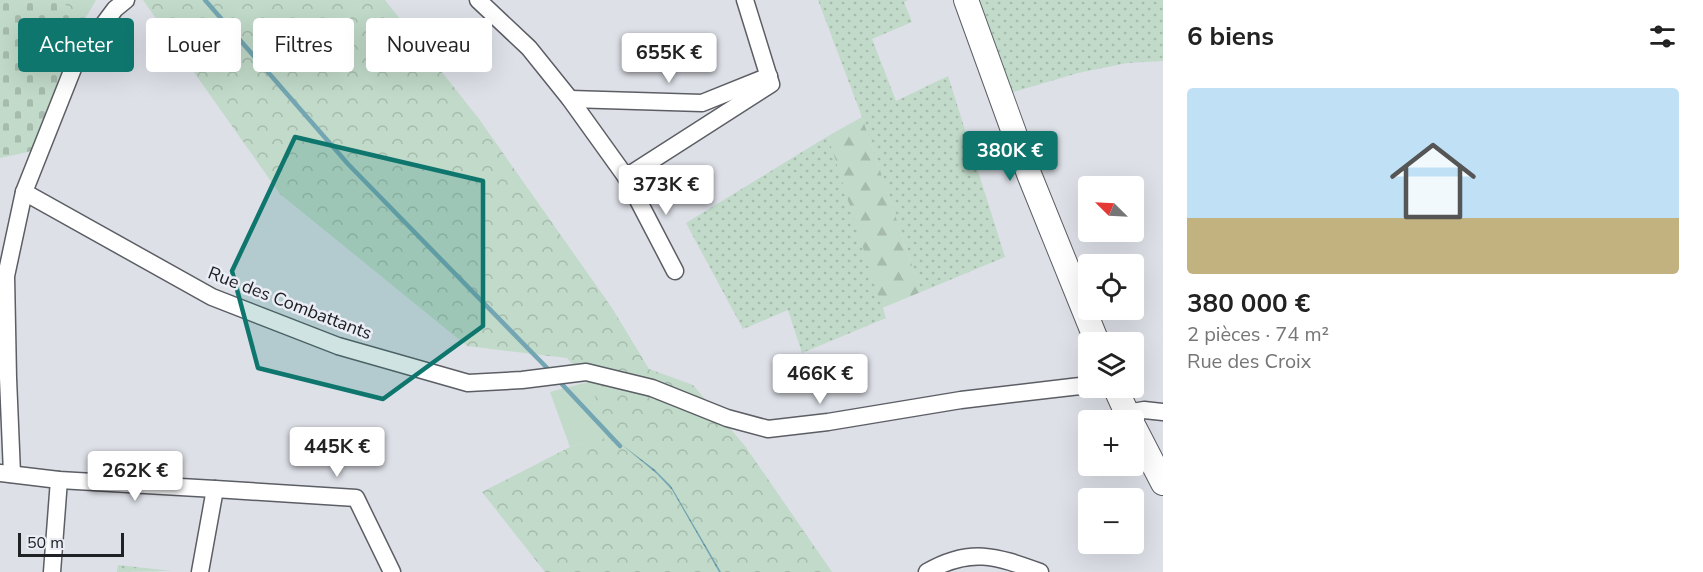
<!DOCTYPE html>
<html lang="fr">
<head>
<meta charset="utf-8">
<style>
	:root { --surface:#fff; --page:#f6f6f6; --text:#222; --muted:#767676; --accent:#0f766e }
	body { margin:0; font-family:"Nunito Sans",sans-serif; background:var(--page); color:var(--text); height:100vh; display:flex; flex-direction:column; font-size:22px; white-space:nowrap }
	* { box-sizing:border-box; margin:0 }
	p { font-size:20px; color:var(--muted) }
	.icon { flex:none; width:33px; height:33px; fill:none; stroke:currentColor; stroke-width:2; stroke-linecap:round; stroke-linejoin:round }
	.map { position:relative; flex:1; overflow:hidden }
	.details { display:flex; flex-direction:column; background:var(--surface); width:540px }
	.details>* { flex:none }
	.hud { position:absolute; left:18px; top:18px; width:570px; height:54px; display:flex; gap:12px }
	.needle { width:39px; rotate:294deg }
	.fabs { position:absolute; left:1078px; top:176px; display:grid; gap:12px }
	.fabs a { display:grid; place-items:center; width:66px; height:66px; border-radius:6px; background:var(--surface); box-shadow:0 6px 24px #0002; font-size:30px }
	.scale { position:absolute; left:18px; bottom:15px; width:106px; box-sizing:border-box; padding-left:6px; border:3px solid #202124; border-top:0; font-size:16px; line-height:21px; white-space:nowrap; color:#202124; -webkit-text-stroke:4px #eaedf5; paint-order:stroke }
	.price { position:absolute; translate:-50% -51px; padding:0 14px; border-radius:6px; background:#fff; color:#222; font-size:20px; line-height:39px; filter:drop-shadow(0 2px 3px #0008) }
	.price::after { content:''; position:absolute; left:50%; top:36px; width:18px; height:14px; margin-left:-9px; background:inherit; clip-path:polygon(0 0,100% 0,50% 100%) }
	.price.on { background:var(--accent); color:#fff }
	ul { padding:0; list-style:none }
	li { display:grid; align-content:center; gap:12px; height:318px; padding:0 24px }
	li span { display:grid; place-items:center; height:186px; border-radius:6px; color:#555 }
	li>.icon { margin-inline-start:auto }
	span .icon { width:108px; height:108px; fill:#fffc; stroke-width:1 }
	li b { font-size:26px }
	h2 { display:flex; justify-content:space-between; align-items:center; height:72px; padding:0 24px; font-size:26px }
	.tag { padding:0 21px; border-radius:6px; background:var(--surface); box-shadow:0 6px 24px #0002; font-size:21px; line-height:54px }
	.tag.on { background:var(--accent); color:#fff }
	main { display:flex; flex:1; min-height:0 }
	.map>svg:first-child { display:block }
	.grass { fill:url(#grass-dots) }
	.forest { fill:url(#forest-firs) }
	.cemetery { fill:url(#cemetery-stones) }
	.park { fill:url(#park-crowns) }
	.pitch { fill:#c1dac9 }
	.water { fill:url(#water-waves) }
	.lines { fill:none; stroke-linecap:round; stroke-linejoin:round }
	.stream { stroke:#73a6b2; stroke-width:4.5 }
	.street-casing { stroke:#5b5e64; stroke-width:19 }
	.secondary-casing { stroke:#5b5e64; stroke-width:26 }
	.street { stroke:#fff; stroke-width:16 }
	.secondary { stroke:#fff; stroke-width:24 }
	.marked { fill:#0f766e; fill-opacity:0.2; stroke:#0f766e; stroke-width:4.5; stroke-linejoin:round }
	.labels { text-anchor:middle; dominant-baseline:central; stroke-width:5; stroke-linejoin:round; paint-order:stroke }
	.street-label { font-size:18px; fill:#202124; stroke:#eaedf5 }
</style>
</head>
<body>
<main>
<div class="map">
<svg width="1163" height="572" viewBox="0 0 1163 572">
	<defs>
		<pattern id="grass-dots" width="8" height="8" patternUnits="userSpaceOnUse" patternTransform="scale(1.5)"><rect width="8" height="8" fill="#c1dac9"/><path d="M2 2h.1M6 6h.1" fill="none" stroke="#a6bbac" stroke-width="1.8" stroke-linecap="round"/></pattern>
		<pattern id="forest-firs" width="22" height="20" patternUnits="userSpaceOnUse" patternTransform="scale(1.5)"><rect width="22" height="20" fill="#c1dac9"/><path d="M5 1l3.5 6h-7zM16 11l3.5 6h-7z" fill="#a6bbac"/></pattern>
		<pattern id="cemetery-stones" width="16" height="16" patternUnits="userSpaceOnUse" patternTransform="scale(1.5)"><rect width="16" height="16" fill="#c1dac9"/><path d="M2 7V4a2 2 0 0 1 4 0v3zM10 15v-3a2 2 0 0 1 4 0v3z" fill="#a6bbac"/></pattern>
		<pattern id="park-crowns" width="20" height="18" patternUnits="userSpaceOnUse" patternTransform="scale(1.5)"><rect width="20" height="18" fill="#c1dac9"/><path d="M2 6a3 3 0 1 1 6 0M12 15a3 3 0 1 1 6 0" fill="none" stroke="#a6bbac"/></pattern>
		<pattern id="water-waves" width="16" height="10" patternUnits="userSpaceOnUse" patternTransform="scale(1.5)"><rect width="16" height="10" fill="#73a6b2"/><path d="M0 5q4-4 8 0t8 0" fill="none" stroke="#5e8791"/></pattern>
	</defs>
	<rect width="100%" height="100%" fill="#dde0e7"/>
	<g class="grass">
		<polygon points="818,0 908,0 904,2 912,22 872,39 896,101 948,76 1005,257 921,292 862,117"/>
		<polygon points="978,0 1163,0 1163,61 1127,63 1078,73 1010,93"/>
		<polygon points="828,136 886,318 802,353 788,310 743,329 686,223"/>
		<polygon points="118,565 172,571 117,572"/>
	</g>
	<polygon class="forest" points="862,117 921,292 882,308 828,136"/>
	<polygon class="cemetery" points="0,0 64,0 75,36 32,151 0,158"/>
	<g class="park">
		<polygon points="64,0 96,0 75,36"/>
		<polygon points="143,0 385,0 479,119 612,308 649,369 693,385 745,446 832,572 545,572 482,492 570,447 612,436 588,382 567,358 467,346 280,194"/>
	</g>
	<polygon class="pitch" points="588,382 613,436 570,447 550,392"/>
	<polygon class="water" points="621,444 654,469 671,486 721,572 719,572 672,490 657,474"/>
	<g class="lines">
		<g class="stream">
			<polyline points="205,0 348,164 551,372"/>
			<polyline points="558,380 620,446"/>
		</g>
		<g class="street-casing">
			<g id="street">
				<polyline points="478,0 529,48 570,99 626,177 675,271"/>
				<polyline points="570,99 702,103 769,76"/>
				<polyline points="626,177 771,84 745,0"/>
				<polyline points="24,192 212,297 338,346 468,383 522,380 586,372 652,388 727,418 768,429 828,422 961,400 1080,386 1089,383"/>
				<polyline points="1127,413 1144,410 1163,412"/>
				<polyline points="0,473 59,480 215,489 200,572"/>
				<polyline points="12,474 8,378 6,276 24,192 76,61 115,9 126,0"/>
				<polyline points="215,489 356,498 392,572"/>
				<polyline points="52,572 59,480"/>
				<path d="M927 572C970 547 996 556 1040 572"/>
			</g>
		</g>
		<g class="secondary-casing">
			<g id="secondary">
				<polyline points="966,0 1029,174 1097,342"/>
				<polyline points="1115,387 1130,420"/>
				<polyline points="1134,427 1163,483"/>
			</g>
		</g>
		<use href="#street" class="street"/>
		<use href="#secondary" class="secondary"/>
	</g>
	<path class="marked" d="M295 137 483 181V326L383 399 258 368 232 271Z"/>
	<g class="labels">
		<g class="street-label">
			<text transform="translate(290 303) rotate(21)">Rue des Combattants</text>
		</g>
	</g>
</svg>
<div class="fabs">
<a><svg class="needle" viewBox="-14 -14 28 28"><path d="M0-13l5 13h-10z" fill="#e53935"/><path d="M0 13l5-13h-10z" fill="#767676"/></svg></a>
<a><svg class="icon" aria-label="locate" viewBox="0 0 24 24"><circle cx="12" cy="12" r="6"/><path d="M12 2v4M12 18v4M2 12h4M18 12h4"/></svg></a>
<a><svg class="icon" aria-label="layers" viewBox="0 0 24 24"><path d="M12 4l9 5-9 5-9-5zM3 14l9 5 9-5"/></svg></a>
<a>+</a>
<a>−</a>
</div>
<div class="scale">50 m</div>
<b class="price" style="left:669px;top:84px">655K €</b>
<b class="price on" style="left:1010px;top:182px">380K €</b>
<b class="price" style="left:666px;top:216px">373K €</b>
<b class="price" style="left:820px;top:405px">466K €</b>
<b class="price" style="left:337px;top:478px">445K €</b>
<b class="price" style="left:135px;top:502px">262K €</b>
<div class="hud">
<a class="tag on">Acheter</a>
<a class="tag">Louer</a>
<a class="tag">Filtres</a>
<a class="tag">Nouveau</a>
</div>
</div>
<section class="details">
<h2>6 biens<svg class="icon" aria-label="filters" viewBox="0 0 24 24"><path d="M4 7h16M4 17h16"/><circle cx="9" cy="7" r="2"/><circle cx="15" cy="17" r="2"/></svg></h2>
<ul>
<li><span style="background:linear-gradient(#bfe0f5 70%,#c2b280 0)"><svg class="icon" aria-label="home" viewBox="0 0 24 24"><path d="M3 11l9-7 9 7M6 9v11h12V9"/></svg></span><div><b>380 000 €</b><p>2 pièces · 74 m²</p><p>Rue des Croix</p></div></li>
</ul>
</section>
</main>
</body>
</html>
